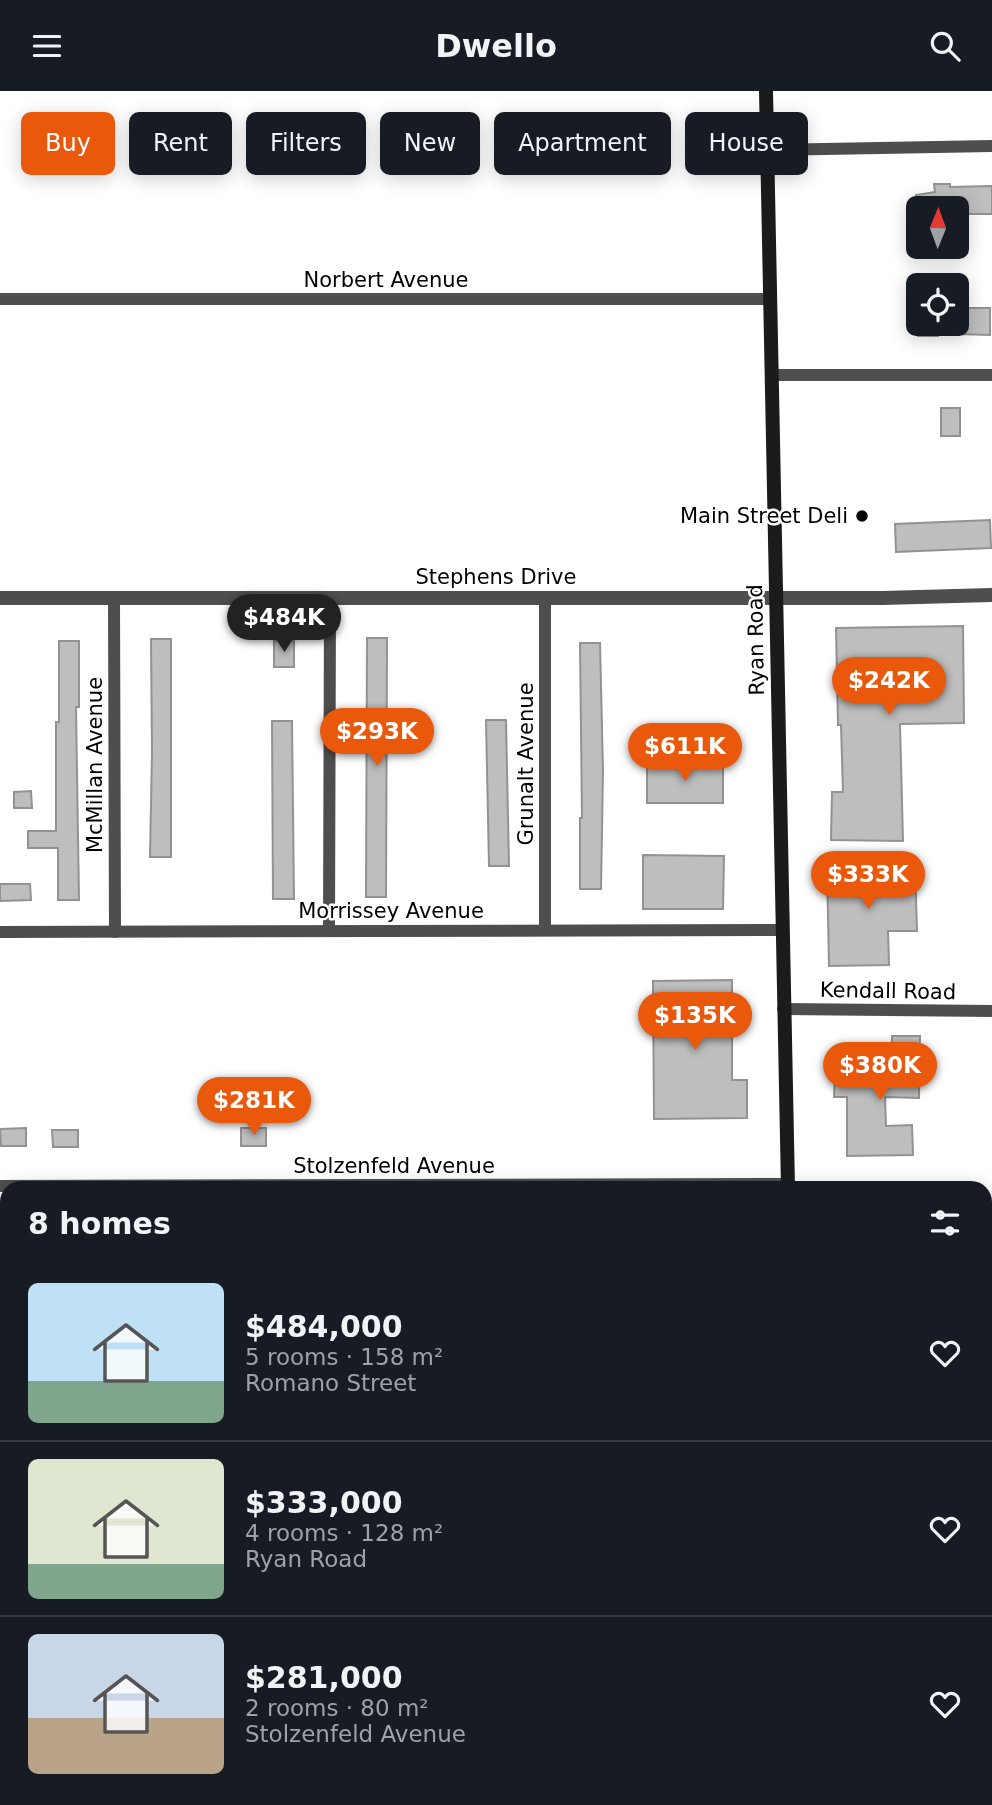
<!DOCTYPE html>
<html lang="en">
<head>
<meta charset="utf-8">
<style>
	:root { --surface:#171b24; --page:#242831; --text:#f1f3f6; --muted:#9ea1a6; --line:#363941; --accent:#ea580c }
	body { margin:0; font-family:"DejaVu Sans",sans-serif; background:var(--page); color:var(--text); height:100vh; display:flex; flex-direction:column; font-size:26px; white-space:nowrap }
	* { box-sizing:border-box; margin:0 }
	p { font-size:23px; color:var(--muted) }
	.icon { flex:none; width:38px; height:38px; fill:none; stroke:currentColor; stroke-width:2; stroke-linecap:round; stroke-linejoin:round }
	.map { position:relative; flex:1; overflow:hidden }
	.details { position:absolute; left:0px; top:1090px; width:992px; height:625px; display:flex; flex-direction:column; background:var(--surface); border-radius:21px 21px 0 0; box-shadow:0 4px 18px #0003 }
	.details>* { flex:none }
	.top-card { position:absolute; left:21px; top:21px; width:950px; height:63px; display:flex; gap:14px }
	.needle { width:46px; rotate:1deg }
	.tools { position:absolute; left:906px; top:105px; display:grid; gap:14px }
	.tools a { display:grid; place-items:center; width:63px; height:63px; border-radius:10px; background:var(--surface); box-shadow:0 4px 18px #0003; font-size:35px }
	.price { position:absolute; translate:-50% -60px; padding:0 16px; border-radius:24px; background:var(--accent); color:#fff; font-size:23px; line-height:46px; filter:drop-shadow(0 2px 4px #0008) }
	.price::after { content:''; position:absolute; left:50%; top:42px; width:21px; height:16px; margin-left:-10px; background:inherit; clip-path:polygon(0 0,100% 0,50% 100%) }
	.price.current { background:#222; color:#fff }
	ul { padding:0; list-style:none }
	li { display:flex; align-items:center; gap:21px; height:175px; padding:0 28px }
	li+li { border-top:2px solid var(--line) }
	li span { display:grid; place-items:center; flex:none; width:196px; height:140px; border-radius:10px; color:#555 }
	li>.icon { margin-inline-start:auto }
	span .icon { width:84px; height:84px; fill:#fffc; stroke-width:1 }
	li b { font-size:30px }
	h2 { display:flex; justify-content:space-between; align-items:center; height:84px; padding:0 28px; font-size:30px }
	.chip { padding:0 24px; border-radius:10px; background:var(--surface); box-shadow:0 4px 18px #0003; font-size:24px; line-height:63px }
	.chip.current { background:var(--accent); color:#fff }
	header { display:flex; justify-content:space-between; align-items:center; height:91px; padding:0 28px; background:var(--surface); font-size:32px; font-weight:800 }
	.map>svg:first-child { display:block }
	.building { fill:#bebebe; stroke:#929292; stroke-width:2 }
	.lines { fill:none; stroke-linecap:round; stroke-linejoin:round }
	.minor { stroke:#4e4e4e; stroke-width:12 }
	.tertiary { stroke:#4e4e4e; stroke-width:14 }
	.secondary { stroke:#1b1b1b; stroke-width:14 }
	.poi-dot { fill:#000; stroke:#fff; stroke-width:2.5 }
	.labels { text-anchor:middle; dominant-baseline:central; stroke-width:5; stroke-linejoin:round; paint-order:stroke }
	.street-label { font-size:21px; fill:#000; stroke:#fff }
	.poi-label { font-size:21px; fill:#000; stroke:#fff; text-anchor:end }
</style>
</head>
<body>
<header><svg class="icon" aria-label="menu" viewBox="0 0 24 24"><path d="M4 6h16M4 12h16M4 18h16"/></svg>Dwello<svg class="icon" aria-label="search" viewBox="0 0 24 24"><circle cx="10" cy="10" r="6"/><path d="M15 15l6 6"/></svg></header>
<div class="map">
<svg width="992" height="1714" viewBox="0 0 992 1714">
	<rect width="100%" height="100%" fill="#fff"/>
	<g class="building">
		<polygon points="934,93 950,93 950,96 992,95 992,123 965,123 965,117 916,117 916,104 935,101"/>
		<polygon points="957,217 990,217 990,244 957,243"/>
		<polygon points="918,233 937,233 938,245 918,245"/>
		<rect x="941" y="317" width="19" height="28"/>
		<polygon points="990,429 991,457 896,461 895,433"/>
		<polygon points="963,535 964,632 900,633 903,750 831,749 832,701 843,701 841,634 838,634 836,537"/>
		<polygon points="367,547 387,547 386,806 366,806"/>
		<polygon points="151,548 171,548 171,766 150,766 152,661"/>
		<polygon points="59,550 79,550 79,616 76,616 79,809 58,809 58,757 28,757 28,740 56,740 56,631 59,631"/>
		<rect x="274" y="550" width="20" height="26"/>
		<polygon points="580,552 600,552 603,680 601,798 580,798 580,727 582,727"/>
		<polygon points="486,629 506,629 509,775 489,775"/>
		<polygon points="272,630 292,630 294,808 273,808"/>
		<rect x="647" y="671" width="76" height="41"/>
		<polygon points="31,700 32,717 14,717 14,701"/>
		<polygon points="643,764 724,765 723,818 643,818"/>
		<polygon points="915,773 917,840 888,840 889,874 829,875 827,775"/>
		<polygon points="0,793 30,793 31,809 0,810"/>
		<polygon points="732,889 732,989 747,989 747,1027 654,1028 653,890"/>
		<polygon points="892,945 920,945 919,1007 885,1006 886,1035 912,1034 913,1064 847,1065 847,1006 834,1006 835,979 892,980"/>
		<polygon points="26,1037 26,1055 1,1055 0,1038"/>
		<rect x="241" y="1037" width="25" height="18"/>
		<polygon points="52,1039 78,1039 78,1056 53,1056"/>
	</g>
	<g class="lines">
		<g class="minor">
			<polyline points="768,59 992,55"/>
			<polyline points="0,208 771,208"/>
			<polyline points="773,284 992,284"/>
			<polyline points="114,507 115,841"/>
			<polyline points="545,839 545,507"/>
			<polyline points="329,840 330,507"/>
			<polyline points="0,841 782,839"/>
			<polyline points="783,918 992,920"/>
			<polyline points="0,1095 788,1093"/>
			<polyline points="0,1357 7,1357"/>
			<polyline points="985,1361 992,1361"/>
			<polyline points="0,1613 7,1613"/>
		</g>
		<polyline class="tertiary" points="0,507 882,507 992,504"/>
		<g class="secondary">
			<polyline points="766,0 788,1097"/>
			<polyline points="802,1708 802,1714"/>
		</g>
	</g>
	<circle class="poi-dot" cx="862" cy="425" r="7"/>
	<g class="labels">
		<g class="street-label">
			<text x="386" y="189">Norbert Avenue</text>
			<text x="496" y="486">Stephens Drive</text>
			<text transform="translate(756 549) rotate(-91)">Ryan Road</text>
			<text transform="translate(526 673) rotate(-90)">Grunalt Avenue</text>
			<text transform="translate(95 674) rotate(-90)">McMillan Avenue</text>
			<text x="391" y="820">Morrissey Avenue</text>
			<text transform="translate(888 900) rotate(1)">Kendall Road</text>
			<text x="394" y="1075">Stolzenfeld Avenue</text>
		</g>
		<g class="poi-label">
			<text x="848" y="425">Main Street Deli</text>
		</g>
	</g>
</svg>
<div class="tools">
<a><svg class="needle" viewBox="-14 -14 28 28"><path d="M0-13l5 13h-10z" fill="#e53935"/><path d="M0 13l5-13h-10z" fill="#9ea1a6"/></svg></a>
<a><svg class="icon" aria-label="locate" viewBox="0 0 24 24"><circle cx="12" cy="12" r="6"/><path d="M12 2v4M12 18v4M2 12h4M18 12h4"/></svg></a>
</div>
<b class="price current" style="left:284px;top:563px">$484K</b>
<b class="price" style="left:889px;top:626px">$242K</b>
<b class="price" style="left:377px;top:677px">$293K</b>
<b class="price" style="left:685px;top:692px">$611K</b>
<b class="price" style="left:868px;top:820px">$333K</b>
<b class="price" style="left:695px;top:961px">$135K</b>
<b class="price" style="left:880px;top:1011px">$380K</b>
<b class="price" style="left:254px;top:1046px">$281K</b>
<div class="top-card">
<a class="chip current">Buy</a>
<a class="chip">Rent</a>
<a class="chip">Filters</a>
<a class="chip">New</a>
<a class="chip">Apartment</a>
<a class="chip">House</a>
</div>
<section class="details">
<h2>8 homes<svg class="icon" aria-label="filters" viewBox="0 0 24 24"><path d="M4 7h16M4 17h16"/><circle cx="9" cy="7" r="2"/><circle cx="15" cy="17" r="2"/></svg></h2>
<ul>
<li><span style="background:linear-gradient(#bfe0f5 70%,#7fa58c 0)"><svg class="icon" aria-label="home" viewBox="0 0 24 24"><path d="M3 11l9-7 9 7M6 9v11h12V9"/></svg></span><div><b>$484,000</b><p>5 rooms · 158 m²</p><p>Romano Street</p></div><svg class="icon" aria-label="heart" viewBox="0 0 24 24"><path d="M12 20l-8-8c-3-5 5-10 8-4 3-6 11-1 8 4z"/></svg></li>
<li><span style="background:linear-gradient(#dfe7d0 75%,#7fa58c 0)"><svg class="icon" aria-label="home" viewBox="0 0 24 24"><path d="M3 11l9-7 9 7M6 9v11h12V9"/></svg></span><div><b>$333,000</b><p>4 rooms · 128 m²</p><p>Ryan Road</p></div><svg class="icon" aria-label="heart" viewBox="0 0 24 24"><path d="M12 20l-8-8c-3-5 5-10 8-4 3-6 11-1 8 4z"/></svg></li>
<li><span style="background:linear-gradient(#c9d6e8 60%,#b9a48a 0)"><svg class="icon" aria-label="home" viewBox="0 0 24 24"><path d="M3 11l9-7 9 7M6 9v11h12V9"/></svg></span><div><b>$281,000</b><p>2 rooms · 80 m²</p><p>Stolzenfeld Avenue</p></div><svg class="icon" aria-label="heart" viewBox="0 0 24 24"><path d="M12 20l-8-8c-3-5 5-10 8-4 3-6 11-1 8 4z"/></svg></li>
</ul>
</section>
</div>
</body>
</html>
